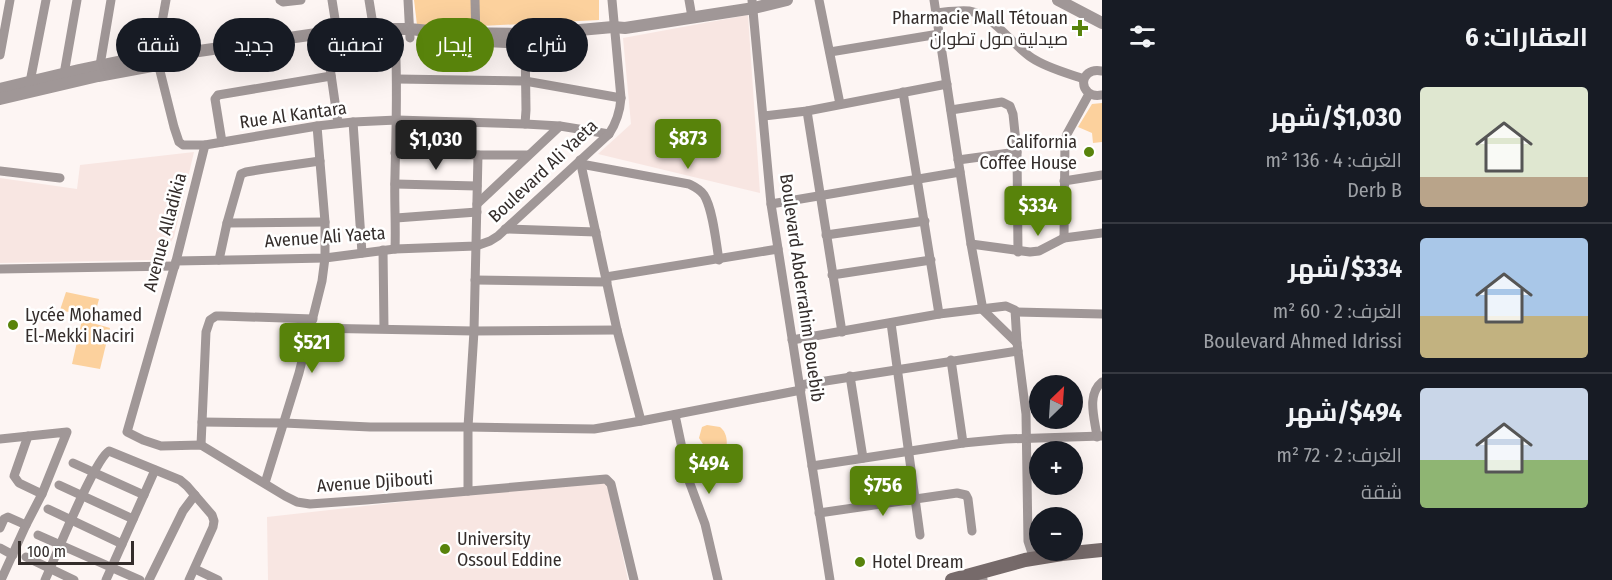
<!DOCTYPE html>
<html lang="ar">
<head>
<meta charset="utf-8">
<style>
	:root { --surface:#171b24; --page:#242831; --text:#f1f3f6; --muted:#9ea1a6; --line:#363941; --accent:#58830b }
	body { margin:0; font-family:"Fira Sans Condensed",Cairo,sans-serif; background:var(--page); color:var(--text); direction:rtl; height:100vh; display:flex; flex-direction:column; font-size:22px; white-space:nowrap }
	* { box-sizing:border-box; margin:0 }
	p { font-size:20px; color:var(--muted) }
	.icon { flex:none; width:33px; height:33px; fill:none; stroke:currentColor; stroke-width:2; stroke-linecap:round; stroke-linejoin:round }
	.map { position:relative; flex:1; overflow:hidden; direction:ltr }
	.side { display:flex; flex-direction:column; background:var(--surface); width:510px }
	.side>* { flex:none }
	.hud { position:absolute; left:18px; top:18px; width:570px; height:54px; direction:rtl; display:flex; gap:12px }
	.needle { width:39px; rotate:25deg }
	.buttons { position:absolute; left:1029px; top:375px; display:grid; gap:12px }
	.buttons a { display:grid; place-items:center; width:54px; height:54px; border-radius:50%; background:var(--surface); box-shadow:0 6px 24px #0002; font-size:30px }
	.scale { position:absolute; left:18px; bottom:15px; width:116px; box-sizing:border-box; padding-left:6px; border:3px solid #342d2b; border-top:0; font-size:16px; line-height:21px; white-space:nowrap; color:#342d2b; -webkit-text-stroke:4px #fff; paint-order:stroke }
	.price { position:absolute; translate:-50% -51px; padding:0 14px; border-radius:6px; background:var(--accent); color:#fff; font-size:20px; line-height:39px; filter:drop-shadow(0 2px 3px #0008) }
	.price::after { content:''; position:absolute; left:50%; top:36px; width:18px; height:14px; margin-left:-9px; background:inherit; clip-path:polygon(0 0,100% 0,50% 100%) }
	.price.current { background:#222; color:#fff }
	ul { padding:0; list-style:none }
	li { display:flex; align-items:center; gap:18px; height:150px; padding:0 24px }
	li+li { border-top:2px solid var(--line) }
	li span { display:grid; place-items:center; flex:none; width:168px; height:120px; border-radius:6px; color:#555 }
	li>.icon { margin-inline-start:auto }
	span .icon { width:72px; height:72px; fill:#fffc; stroke-width:1 }
	li b { font-size:26px }
	h2 { display:flex; justify-content:space-between; align-items:center; height:72px; padding:0 24px; font-size:26px }
	.tag { padding:0 21px; border-radius:27px; background:var(--surface); box-shadow:0 6px 24px #0002; font-size:21px; line-height:54px }
	.tag.current { background:var(--accent); color:#fff }
	main { display:flex; flex:1; min-height:0 }
	.map>svg:first-child { display:block }
	.built { fill:#f8e6e2 }
	.green { fill:#fcd19d }
	.lines { fill:none; stroke-linecap:round; stroke-linejoin:round }
	.minor { stroke:#a09797; stroke-width:9 }
	.tertiary { stroke:#a09797; stroke-width:12 }
	.secondary { stroke:#766a6a; stroke-width:14 }
	.poi-dot { fill:#58830b; stroke:#fff; stroke-width:2 }
	.labels { text-anchor:middle; dominant-baseline:central; stroke-width:5; stroke-linejoin:round; paint-order:stroke }
	.poi-label { font-size:18px; fill:#342d2b; stroke:#fff; text-anchor:start }
	.street-label { font-size:18px; fill:#342d2b; stroke:#fff }
</style>
</head>
<body>
<main>
<section class="side">
<h2>العقارات: 6<svg class="icon" aria-label="filters" viewBox="0 0 24 24"><path d="M4 7h16M4 17h16"/><circle cx="9" cy="7" r="2"/><circle cx="15" cy="17" r="2"/></svg></h2>
<ul>
<li><span style="background:linear-gradient(#dfe7d0 75%,#b9a48a 0)"><svg class="icon" aria-label="home" viewBox="0 0 24 24"><path d="M3 11l9-7 9 7M6 9v11h12V9"/></svg></span><div><b>$1,030/شهر</b><p>الغرف: 4 · 136 m²</p><p>Derb B</p></div></li>
<li><span style="background:linear-gradient(#a9c7e8 65%,#c2b280 0)"><svg class="icon" aria-label="home" viewBox="0 0 24 24"><path d="M3 11l9-7 9 7M6 9v11h12V9"/></svg></span><div><b>$334/شهر</b><p>الغرف: 2 · 60 m²</p><p>Boulevard Ahmed Idrissi</p></div></li>
<li><span style="background:linear-gradient(#c9d6e8 60%,#8fb573 0)"><svg class="icon" aria-label="home" viewBox="0 0 24 24"><path d="M3 11l9-7 9 7M6 9v11h12V9"/></svg></span><div><b>$494/شهر</b><p>الغرف: 2 · 72 m²</p><p>شقة</p></div></li>
</ul>
</section>
<div class="map">
<svg width="1102" height="580" viewBox="0 0 1102 580">
	<rect width="100%" height="100%" fill="#fdf5f3"/>
	<g class="built">
		<polygon points="748,15 760,193 598,154 631,124 623,38"/>
		<polygon points="194,152 174,237 165,251 151,260 0,263 0,178 77,189 80,165"/>
		<polygon points="606,479 628,580 268,580 267,517"/>
	</g>
	<g class="green">
		<polygon points="414,0 599,0 599,20 481,26 417,25"/>
		<polygon points="1102,103 1102,142 1093,143 1092,133 1078,127 1092,104"/>
		<polygon points="66,292 99,299 94,318 60,310"/>
		<polygon points="82,320 110,328 100,369 72,364"/>
		<path d="M707 425 720 427C729 434 728 448 723 457L716 459 712 458 699 438 702 427Z"/>
	</g>
	<g class="lines">
		<g class="minor">
			<polyline points="166,0 156,55 174,127 179,142 183,145 205,145 317,126 353,122 397,120 525,124 560,126 609,134"/>
			<polyline points="280,0 283,2 301,0"/>
			<polyline points="332,0 338,38"/>
			<polyline points="369,0 375,37"/>
			<polyline points="408,0 410,38"/>
			<polyline points="475,0 476,40"/>
			<polyline points="689,0 692,17"/>
			<polyline points="752,0 771,204 830,580"/>
			<polyline points="819,0 840,104"/>
			<polyline points="934,0 971,244 983,310 1017,343"/>
			<path d="M936 13C946 12 958 10 969 11 995 16 1011 44 1032 58 1047 68 1067 73 1084 79"/>
			<path d="M395 37C398 83 396 129 395 175 394 200 396 224 395 249"/>
			<polyline points="326,40 338,123"/>
			<polyline points="830,52 939,34"/>
			<polyline points="0,55 10,0"/>
			<polyline points="99,71 111,0"/>
			<path d="M1102 71C1077 66 1078 100 1102 95"/>
			<polyline points="64,74 77,0"/>
			<polyline points="397,79 525,81 621,98"/>
			<polyline points="30,82 46,0"/>
			<polyline points="903,92 939,314"/>
			<polyline points="951,110 1002,102 1010,106 1013,114 1017,152 1018,252"/>
			<polyline points="807,111 842,332"/>
			<polyline points="764,116 807,111 947,84"/>
			<polyline points="353,122 362,253"/>
			<polyline points="525,124 526,110 525,39"/>
			<polyline points="222,142 215,99 218,95 331,76"/>
			<polyline points="205,145 176,261 127,432 143,440 161,446 201,445 285,496 297,502 310,504 366,500 606,479 611,484 634,580"/>
			<polyline points="395,153 478,155 528,155"/>
			<polyline points="580,160 617,330 641,421"/>
			<polyline points="958,160 1017,152"/>
			<path d="M581 164 689 184C695 187 700 189 704 195 713 209 716 243 719 260"/>
			<polyline points="0,171 60,178"/>
			<polyline points="1064,181 1102,175"/>
			<polyline points="395,184 477,186"/>
			<polyline points="477,204 560,126"/>
			<polyline points="771,204 960,172"/>
			<polyline points="396,218 477,212"/>
			<polyline points="227,223 325,222"/>
			<polyline points="505,229 596,232"/>
			<polyline points="826,235 925,221"/>
			<polyline points="1064,238 1065,140 1067,134 1089,94"/>
			<polyline points="971,244 1030,252 1039,251 1064,238 1102,233"/>
			<polyline points="383,250 384,328"/>
			<polyline points="219,260 227,223 241,174 246,172 264,169 320,161"/>
			<path d="M176 261 325 258 395 249 476 246 490 241 498 236 609 134C617 122 620 112 621 98L612 0"/>
			<polyline points="0,269 175,266"/>
			<polyline points="832,275 931,260"/>
			<polyline points="606,277 778,249"/>
			<polyline points="475,280 607,282"/>
			<polyline points="1016,312 1102,314"/>
			<polyline points="891,323 920,535"/>
			<polyline points="310,328 474,331 617,330"/>
			<polyline points="792,340 939,314 1006,306 1015,310 1017,343 1026,414 1028,541 1034,559"/>
			<polyline points="951,360 963,443"/>
			<polyline points="850,376 863,458"/>
			<polyline points="800,385 1018,351"/>
			<polyline points="675,415 689,481 705,524 718,580"/>
			<polyline points="202,422 284,423 370,427 468,427 594,429 641,421 801,390"/>
			<polyline points="28,436 14,476 19,483 42,494"/>
			<path d="M1097 437C1095 419 1086 395 1102 382"/>
			<polyline points="0,439 67,432 42,494 26,525 1,580"/>
			<polyline points="201,445 206,332 210,320 216,316 221,316 313,319"/>
			<polyline points="73,463 144,495"/>
			<polyline points="812,466 963,443 1005,439 1102,436"/>
			<polyline points="265,483 299,373 322,281 325,258 325,222 317,126"/>
			<polyline points="59,485 133,519"/>
			<polyline points="468,491 468,427 474,331 478,155"/>
			<polyline points="48,509 122,544"/>
			<polyline points="819,513 957,493 966,495 968,499 972,531"/>
			<polyline points="0,528 4,519 8,517 26,525"/>
			<polyline points="38,535 140,580"/>
			<polyline points="0,548 13,555"/>
			<polyline points="26,557 74,580"/>
			<polyline points="195,569 218,580"/>
			<polyline points="983,579 983,580"/>
			<path d="M45 580C55 558 94 460 109 451L180 480 187 486 212 515 214 521 213 527 189 580"/>
			<polyline points="106,580 155,470"/>
			<polyline points="149,580 183,511 195,495"/>
		</g>
		<g class="tertiary">
			<polyline points="1058,0 1102,23"/>
			<polyline points="487,41 525,43 548,40"/>
			<polyline points="0,89 79,70 141,57 192,52 337,31 374,29 409,29 451,33 525,34 546,33 613,27 625,28 754,8 787,0"/>
			<polyline points="0,99 98,76 184,60"/>
		</g>
		<polyline class="secondary" points="952,580 1025,560 1062,554 1102,550"/>
	</g>
	<g class="poi-dot">
		<path d="M1077 19h6v6h6v6h-6v6h-6v-6h-6v-6h6z"/>
		<circle cx="1089" cy="152" r="6"/>
		<circle cx="13" cy="325" r="6"/>
		<circle cx="445" cy="549" r="6"/>
		<circle cx="860" cy="562" r="6"/>
	</g>
	<g class="labels">
		<g class="poi-label">
			<text x="1068" y="18" text-anchor="end">Pharmacie Mall Tétouan<tspan x="1068" dy="21">صيدلية مول تطوان</tspan></text>
			<text x="1077" y="142" text-anchor="end">California<tspan x="1077" dy="21">Coffee House</tspan></text>
			<text x="25" y="315">Lycée Mohamed<tspan x="25" dy="21">El-Mekki Naciri</tspan></text>
			<text x="457" y="539">University<tspan x="457" dy="21">Ossoul Eddine</tspan></text>
			<text x="872" y="562">Hotel Dream</text>
		</g>
		<g class="street-label">
			<text transform="translate(293 115) rotate(-8)">Rue Al Kantara</text>
			<text transform="translate(543 171) rotate(-43)">Boulevard Ali Yaeta</text>
			<text transform="translate(165 232) rotate(-75)">Avenue Alladikia</text>
			<text transform="translate(325 237) rotate(-4)">Avenue Ali Yaeta</text>
			<text transform="translate(802 288) rotate(82)">Boulevard Abderrahim Bouebib</text>
			<text transform="translate(375 482) rotate(-4)">Avenue Djibouti</text>
		</g>
	</g>
</svg>
<div class="buttons">
<a><svg class="needle" viewBox="-14 -14 28 28"><path d="M0-13l5 13h-10z" fill="#e53935"/><path d="M0 13l5-13h-10z" fill="#9ea1a6"/></svg></a>
<a>+</a>
<a>−</a>
</div>
<div class="scale">100 m</div>
<b class="price" style="left:688px;top:170px">$873</b>
<b class="price current" style="left:436px;top:171px">$1,030</b>
<b class="price" style="left:1038px;top:237px">$334</b>
<b class="price" style="left:312px;top:374px">$521</b>
<b class="price" style="left:709px;top:495px">$494</b>
<b class="price" style="left:883px;top:517px">$756</b>
<div class="hud">
<a class="tag">شراء</a>
<a class="tag current">إيجار</a>
<a class="tag">تصفية</a>
<a class="tag">جديد</a>
<a class="tag">شقة</a>
</div>
</div>
</main>
</body>
</html>
